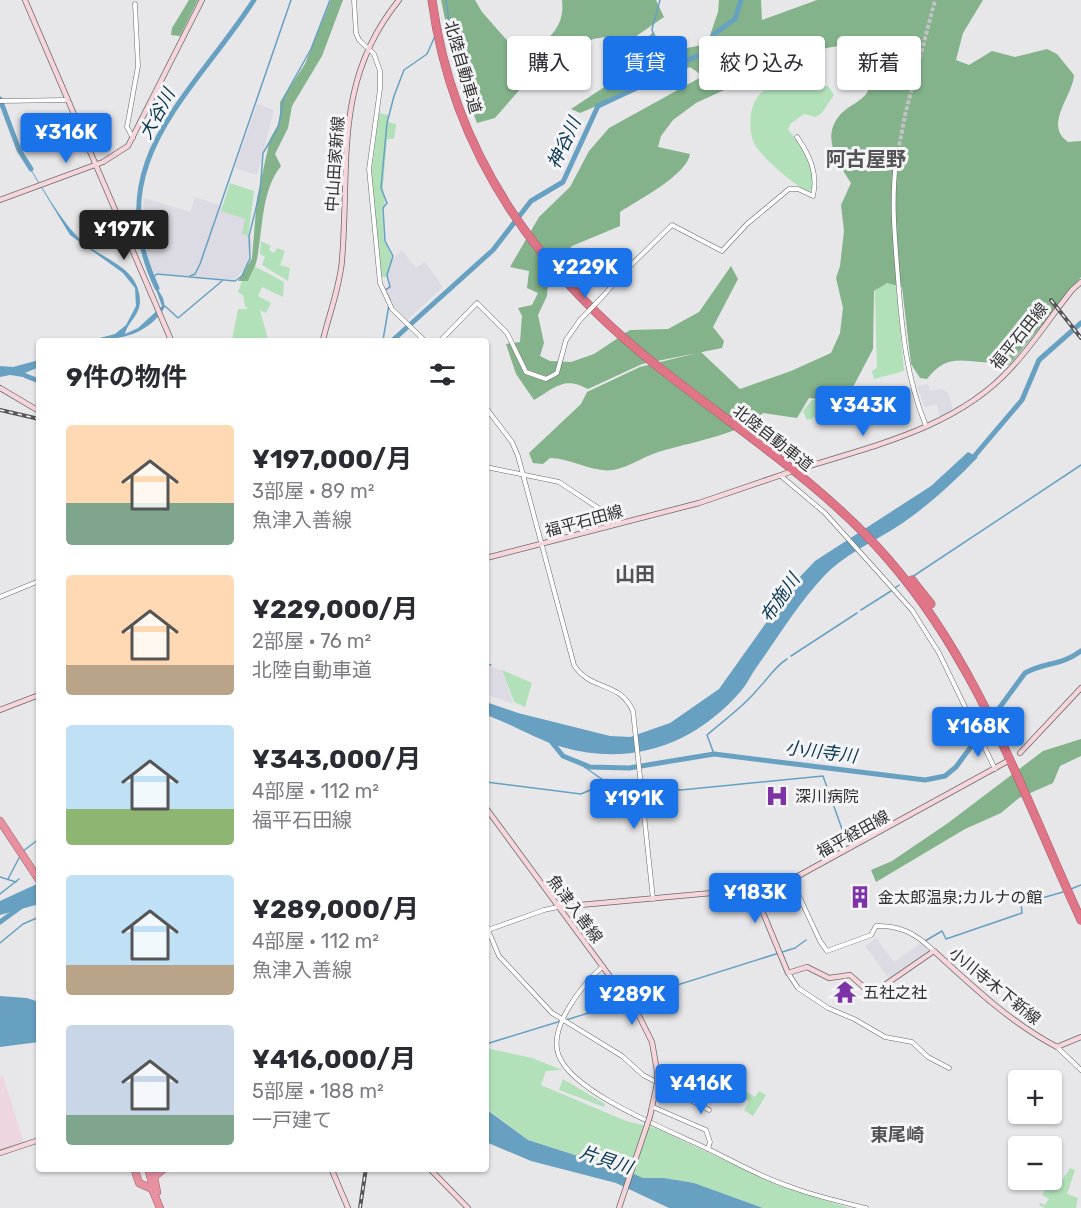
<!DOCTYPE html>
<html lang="ja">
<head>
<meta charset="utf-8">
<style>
	:root { --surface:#fff; --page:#f7f7f7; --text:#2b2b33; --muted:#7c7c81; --accent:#1a73e8 }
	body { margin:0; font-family:Rubik,"Noto Sans JP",sans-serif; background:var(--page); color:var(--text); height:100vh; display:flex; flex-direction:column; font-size:22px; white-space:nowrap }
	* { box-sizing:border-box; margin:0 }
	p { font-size:20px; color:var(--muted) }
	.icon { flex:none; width:33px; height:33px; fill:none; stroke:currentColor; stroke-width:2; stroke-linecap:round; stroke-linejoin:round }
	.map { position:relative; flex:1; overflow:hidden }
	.drawer { position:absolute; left:36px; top:338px; width:453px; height:834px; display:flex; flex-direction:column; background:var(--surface); border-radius:6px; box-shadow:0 2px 4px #0004 }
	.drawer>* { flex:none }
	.guide { position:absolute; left:507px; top:36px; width:483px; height:54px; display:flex; gap:12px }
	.buttons { position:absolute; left:1008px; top:1070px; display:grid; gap:12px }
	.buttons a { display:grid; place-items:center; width:54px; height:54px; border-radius:6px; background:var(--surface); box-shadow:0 2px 4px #0004; font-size:30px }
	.price { position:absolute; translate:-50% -51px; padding:0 14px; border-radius:6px; background:var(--accent); color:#fff; font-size:20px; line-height:39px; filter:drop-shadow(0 2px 3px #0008) }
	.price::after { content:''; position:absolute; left:50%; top:36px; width:18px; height:14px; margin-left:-9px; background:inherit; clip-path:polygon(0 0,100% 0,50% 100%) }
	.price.active { background:#222; color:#fff }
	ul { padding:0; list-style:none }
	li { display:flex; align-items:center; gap:18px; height:150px; padding:0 30px }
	li span { display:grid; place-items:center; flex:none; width:168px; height:120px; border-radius:6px; color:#555 }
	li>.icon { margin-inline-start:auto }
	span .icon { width:72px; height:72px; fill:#fffc; stroke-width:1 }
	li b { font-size:26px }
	h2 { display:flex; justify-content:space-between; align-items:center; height:72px; padding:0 30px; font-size:26px }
	.tag { padding:0 21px; border-radius:6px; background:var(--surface); box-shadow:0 2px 4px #0004; font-size:21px; line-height:54px }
	.tag.active { background:var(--accent); color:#fff }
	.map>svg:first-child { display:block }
	.built { fill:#dcdae3 }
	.education { fill:#eed6e0 }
	.green { fill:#b1e0b9 }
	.forest { fill:#83b28b }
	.water { fill:#68a0c1 }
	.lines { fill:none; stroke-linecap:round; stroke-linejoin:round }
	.stream { stroke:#68a0c1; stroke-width:1.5 }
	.river { stroke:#68a0c1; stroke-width:5 }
	.tertiary-tunnel { stroke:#c2c2c5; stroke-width:4; stroke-dasharray:4 2; stroke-linecap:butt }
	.tertiary-casing { stroke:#69696b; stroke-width:5 }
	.secondary-casing { stroke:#69696b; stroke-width:6 }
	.trunk-casing { stroke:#a25d6a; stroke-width:8 }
	.motorway-casing { stroke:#a25d6a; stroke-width:9 }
	.tertiary { stroke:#fff; stroke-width:4 }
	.secondary { stroke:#f6d6db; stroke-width:4.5 }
	.trunk { stroke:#e690a0; stroke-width:7 }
	.motorway { stroke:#e07588; stroke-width:8 }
	.rail-casing { stroke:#555557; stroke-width:4 }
	.rail { stroke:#f5f4f7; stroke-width:1.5; stroke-dasharray:4.5; stroke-linecap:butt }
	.tertiary-bridge-casing { stroke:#69696b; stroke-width:5; stroke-linecap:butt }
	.secondary-bridge-casing { stroke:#69696b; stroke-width:6; stroke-linecap:butt }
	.tertiary-bridge { stroke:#fff; stroke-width:4 }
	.secondary-bridge { stroke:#f6d6db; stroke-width:4.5 }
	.labels { text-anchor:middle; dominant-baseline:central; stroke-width:6; stroke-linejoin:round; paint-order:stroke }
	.street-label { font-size:16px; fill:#303031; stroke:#f5f4f7 }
	.poi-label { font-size:16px; fill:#303031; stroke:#f5f4f7; text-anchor:start }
	.water-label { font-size:18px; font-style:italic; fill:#05364e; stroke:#f5f4f7 }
	.neighbourhood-label { font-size:18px; font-weight:bold; fill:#535355; stroke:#f5f4f7 }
	.quarter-label { font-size:20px; font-weight:bold; fill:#535355; stroke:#f5f4f7 }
</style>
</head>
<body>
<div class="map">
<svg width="1081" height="1208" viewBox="0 0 1081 1208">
	<rect width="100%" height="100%" fill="#e7e7ea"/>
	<g class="built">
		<polygon points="257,104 274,110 257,175 235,168"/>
		<polygon points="195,197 222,206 221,211 245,219 243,234 251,236 252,247 244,269 234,280 156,273 153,275 142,231 144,198 190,212"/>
		<polygon points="402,250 416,268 425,262 443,287 407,320 392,304 385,290 390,287 388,275 390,262"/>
		<polygon points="928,384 930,391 942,389 949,394 953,411 940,418 937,404 925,407 917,387"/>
		<polygon points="486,665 502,670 513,704 486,694"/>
		<polygon points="876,938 894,962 922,942 929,950 890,980 865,946"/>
	</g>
	<polygon class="education" points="3,1076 24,1143 0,1150 0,1077"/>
	<g class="green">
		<path d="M802 76 818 87 828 86 834 95 821 114 815 117 804 114 790 124 788 130C801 143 820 174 810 192 797 188 760 156 754 143 748 130 749 105 760 94 769 85 790 81 802 76Z"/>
		<polygon points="379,113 388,115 388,122 396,124 394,139 387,139 383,186 385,203 382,208 384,241 392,256 387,277 382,277 371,176"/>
		<polygon points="230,183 254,191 248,236 242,234 245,219 221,211"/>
		<polygon points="261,241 271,246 269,250 274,253 277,248 285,251 280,265 290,268 288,281 262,265 265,257 260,254"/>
		<polygon points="254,266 284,282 283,297 262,287 258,296 271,303 266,313 260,310 268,340 232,340 238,309 248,309 245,306 243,295 238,292 242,281 248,280"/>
		<polygon points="887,283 896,285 904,371 874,379 872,371 877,368 875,292 879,286"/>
		<polygon points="812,400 832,402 833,411 807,420 803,411"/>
		<polygon points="502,670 532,683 525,707 514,702"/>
		<polygon points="486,1048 532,1058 562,1070 546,1071 541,1085 626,1121 655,1128 780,1186 849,1208 763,1208 694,1183 664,1178 643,1178 623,1169 610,1171 581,1157 528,1140 486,1108"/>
		<polygon points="563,1079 605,1104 604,1107 559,1090"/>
		<polygon points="733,1083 755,1097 759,1091 766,1095 753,1116 744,1110 749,1102 729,1089"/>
		<polygon points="1070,1168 1075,1170 1067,1194 1078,1198 1076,1208 1045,1208 1039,1205 1040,1203 1045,1205 1049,1199 1042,1195 1052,1180 1059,1185"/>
	</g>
	<g class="forest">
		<polygon points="189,0 198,0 180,36 171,35 172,28"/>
		<path d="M331 0H343L322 56 292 106 288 128 275 154 281 166C261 191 263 229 257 259 256 266 251 273 248 281H238L252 258 257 198 270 139 280 121V102L305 64Z"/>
		<path d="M441 0H475L482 12 520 55C544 45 566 29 562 0H656L664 17 632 39 612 36 593 39 529 79 495 118 477 123 455 67Z"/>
		<path d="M719 0H761L762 20 817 0H983L963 33 956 60 969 65 992 51 1015 57 1047 49 1057 54 1074 75C1073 96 1043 125 1068 142L1081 141V277L1009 365C999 362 990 363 980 362 956 359 943 358 927 379L920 378 911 364 902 287 887 283 874 291 873 349 852 389 840 401 809 398 797 418 763 413C744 433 693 442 665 450 647 454 630 467 613 470 593 473 571 458 550 458L543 464 533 463 529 453 581 404 587 392 640 367 701 352 740 389 791 371 831 353 840 333 843 308 836 278 840 266 844 231 841 205 851 183C836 160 819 133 844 111 851 105 861 101 866 94 875 81 878 58 878 43L874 40 809 51 696 103 673 120 661 136 658 147 690 154C687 175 638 200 620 212V226L572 246 548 280 547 296 538 315 544 343 540 356 550 361 571 362 594 354 630 330 668 329 699 312 731 266 738 279 713 327 724 341 722 348 642 364 588 389C564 376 556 387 534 400L516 374 506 344 520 342 522 316 518 308 532 305 538 293 527 288 529 271 510 267 539 217 570 187 589 151 609 128 703 76 690 67 580 113 571 109 618 78 631 84 648 75 655 65 645 39 654 32 662 53 707 44 718 12Z"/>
		<polygon points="1081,739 1081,756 1060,766 1053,783 1019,798 1001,813 965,829 876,882 871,870 892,861 948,823 1043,751"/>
	</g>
	<g class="water">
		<path d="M22 156C42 184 58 219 83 242 101 258 134 266 139 293 144 314 128 320 125 334L138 328 162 306 152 279 163 298 165 307C149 334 121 340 92 340L115 334 126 325 136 306 135 288 123 273 70 235Z"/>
		<polygon points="39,360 39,367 25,373 36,379 10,375 0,377 0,366 13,367"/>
		<path d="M968 452 978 457C952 484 926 508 895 528 871 543 844 555 824 576 798 604 778 637 756 668 751 675 747 684 741 691 694 745 631 767 562 747 535 739 512 724 486 715V702L518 713 610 736 630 737 670 723 719 689 795 582 815 561 931 486Z"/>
		<polygon points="39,883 39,904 0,915 0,901"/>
		<polygon points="0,996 27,998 39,1002 39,1042 0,1047"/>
		<polygon points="486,1109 528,1140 581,1157 610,1170 623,1169 643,1178 664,1178 694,1183 763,1208 669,1208 616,1183 531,1161 486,1142"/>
	</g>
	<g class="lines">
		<g class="stream">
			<polyline points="660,0 652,29 662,71"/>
			<polyline points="440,31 449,22 446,0"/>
			<polyline points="190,276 195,274 200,264 291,0"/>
			<polyline points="152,278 157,274 235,281 242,276 250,258 249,236 260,192 263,153 278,128 284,97 311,49 330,0"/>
			<polyline points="390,300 385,290 390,287 387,275 393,256 385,241 383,208 387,203 381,188 387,123 394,96 404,70 427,54 435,36"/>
			<polyline points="165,306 178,318 222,281"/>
			<polyline points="383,340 389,305"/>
			<polyline points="912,577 1081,465"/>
			<polyline points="895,588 899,585"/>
			<polyline points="861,610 891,591"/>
			<polyline points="791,656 857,613"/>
			<polyline points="486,664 491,665"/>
			<path d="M714 754 707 735C724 720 742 708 757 690 768 679 773 668 787 659"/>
			<polyline points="583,766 606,782"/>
			<polyline points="486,782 581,794 606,783 639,786"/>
			<polyline points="644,786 681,790 823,776 847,843"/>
			<polyline points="23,851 39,839"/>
			<polyline points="0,877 16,882"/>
			<polyline points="8,879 19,858"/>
			<polyline points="1071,889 1081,885"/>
			<polyline points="0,894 19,879"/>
			<polyline points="925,941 942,931 946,939 1022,913 1021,904 1063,892"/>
			<polyline points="0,943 23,924 39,917"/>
			<polyline points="566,1020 795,948 806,940"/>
			<polyline points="486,1044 561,1021"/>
		</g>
		<g class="river">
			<polyline points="0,99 19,150 31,169"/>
			<path d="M157 288C98 163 193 95 254 0"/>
			<polyline points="393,340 493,250 531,201 563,182 598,106 643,85 662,71 707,52 714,34 735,19 741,0"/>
			<polyline points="26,376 39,381"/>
			<polyline points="971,460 1022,400 1039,360 1081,323"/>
			<path d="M550 740 563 756 590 767 629 768 714 754 925 780 945 776 956 767 1025 673C1044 662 1061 666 1081 651"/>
			<polyline points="0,922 22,906"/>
		</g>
		<polyline class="tertiary-tunnel" points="896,163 905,115 935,0"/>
		<g class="tertiary-casing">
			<g id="tertiary">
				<polyline points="354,0 356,33 359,40 374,54 380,71 380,89 369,169 380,283 392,309 424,340"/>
				<polyline points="0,101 67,100"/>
				<polyline points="133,138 127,127 138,66 135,4"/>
				<path d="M896 163C891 202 895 239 898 278 902 330 906 377 926 426"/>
				<path d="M605 294 621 275 672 225 722 251 747 224 789 189H798L813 196C818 173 810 156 797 137"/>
				<polyline points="441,340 477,303 507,333 526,372 546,379 557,373 566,340 580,320"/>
				<path d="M486 408 512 442 518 456 574 665C591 692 619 680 633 711L653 899"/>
				<polyline points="486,467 559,482 621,523"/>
				<polyline points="781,476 825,513 912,610 939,653 995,769"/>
				<polyline points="0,597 39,581"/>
				<path d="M792 881 820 941 827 951 871 935 876 926C901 925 916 934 934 951"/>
				<polyline points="488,930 499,956 552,1013 622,1056 643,1075 709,1110"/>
				<polyline points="488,930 544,910 558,907"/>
				<path d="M603 966C583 984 547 1028 559 1056 574 1094 671 1131 708 1149 735 1162 762 1178 791 1187 815 1196 841 1202 866 1208"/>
				<polyline points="788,973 798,988 828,1008 854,1019 885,1037 912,1042 928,1057 949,1068"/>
				<polyline points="1057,1047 1081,1070"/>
				<polyline points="653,1107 706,1130 710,1142 708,1149"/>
			</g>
		</g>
		<g class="secondary-casing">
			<g id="secondary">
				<polyline points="25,0 171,340"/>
				<polyline points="0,200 103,162 128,146 202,0"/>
				<path d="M323 340C329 314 340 287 342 260 350 163 333 81 399 0"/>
				<polyline points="0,388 39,411"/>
				<path d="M806 467C877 445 958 426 1010 369 1033 345 1051 316 1072 290L1081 282"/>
				<polyline points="486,558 699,503 790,472"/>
				<polyline points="0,710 39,695"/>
				<polyline points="1020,753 1081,688"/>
				<polyline points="486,808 639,1016 652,1042 657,1071"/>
				<path d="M754 891 788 973 807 967 829 978 850 975 867 990 876 991 934 951C972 986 1011 1023 1057 1047L1081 1037"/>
				<polyline points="558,907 778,887 1006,762"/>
				<polyline points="650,1116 657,1084"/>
				<polyline points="0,1153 39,1140"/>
				<polyline points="331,1168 348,1208"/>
				<polyline points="429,1168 468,1208"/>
				<polyline points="619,1208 647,1125"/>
			</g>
		</g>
		<g class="trunk-casing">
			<g id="trunk">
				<polyline points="0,821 39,880"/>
				<polyline points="134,1168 139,1183 152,1189 160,1208"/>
				<polyline points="148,1168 152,1183"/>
				<polyline points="157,1192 154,1177 165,1168"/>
			</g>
		</g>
		<g class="motorway-casing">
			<g id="motorway">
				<path d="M432 0C453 156 540 274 661 369 738 430 823 484 888 559 980 665 1023 795 1081 920"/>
				<polyline points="752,432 778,452"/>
				<polyline points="912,580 931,604"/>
			</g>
		</g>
		<use href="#tertiary" class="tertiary"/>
		<use href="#secondary" class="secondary"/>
		<use href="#trunk" class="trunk"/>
		<use href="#motorway" class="motorway"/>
		<g class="rail-casing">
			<g id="rail">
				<polyline points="1051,300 1081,338"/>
				<polyline points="0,410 39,419"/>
				<polyline points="360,1208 366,1168"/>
			</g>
		</g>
		<use href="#rail" class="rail"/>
		<g class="tertiary-bridge-casing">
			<polyline id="tertiary-bridge" points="580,320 605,294"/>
		</g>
		<g class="secondary-bridge-casing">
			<g id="secondary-bridge">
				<polyline points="657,1071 657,1084"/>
				<polyline points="647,1125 650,1116"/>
			</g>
		</g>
		<use href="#tertiary-bridge" class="tertiary-bridge"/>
		<use href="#secondary-bridge" class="secondary-bridge"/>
	</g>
	<defs>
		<g id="hospital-bare" transform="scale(1.8)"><path d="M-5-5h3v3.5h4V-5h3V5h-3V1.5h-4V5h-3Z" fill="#7d33a5" stroke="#f5f4f7" stroke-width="2.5" paint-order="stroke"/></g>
		<g id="building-bare" transform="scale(1.8)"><path d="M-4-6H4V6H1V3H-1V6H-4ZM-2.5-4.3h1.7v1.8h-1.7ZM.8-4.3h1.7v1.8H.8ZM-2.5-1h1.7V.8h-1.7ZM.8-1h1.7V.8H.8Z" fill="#7d33a5" stroke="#f5f4f7" stroke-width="2.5" paint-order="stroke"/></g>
		<g id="temple-bare" transform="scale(1.8)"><path d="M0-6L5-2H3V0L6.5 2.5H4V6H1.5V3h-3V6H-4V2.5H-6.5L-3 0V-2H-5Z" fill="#7d33a5" stroke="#f5f4f7" stroke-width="2.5" paint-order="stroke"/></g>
	</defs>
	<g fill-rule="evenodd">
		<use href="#hospital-bare" x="777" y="796"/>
		<use href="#building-bare" x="860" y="897"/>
		<use href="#temple-bare" x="845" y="992"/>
	</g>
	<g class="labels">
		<g class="street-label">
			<text transform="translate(463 67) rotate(74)">北陸自動車道</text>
			<text transform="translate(335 164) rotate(-86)">中山田家新線</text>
			<text transform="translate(1019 336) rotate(-51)">福平石田線</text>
			<text transform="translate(773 438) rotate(38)">北陸自動車道</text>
			<text transform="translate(584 521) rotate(-15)">福平石田線</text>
			<text transform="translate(853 834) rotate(-29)">福平経田線</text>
			<text transform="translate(575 909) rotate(53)">魚津入善線</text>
			<text transform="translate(995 986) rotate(39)">小川寺木下新線</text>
		</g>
		<g class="poi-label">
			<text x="795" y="796">深川病院</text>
			<text x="878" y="897">金太郎温泉;カルナの館</text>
			<text x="863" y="992">五社之社</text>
		</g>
		<g class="water-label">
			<text transform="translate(157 114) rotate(-61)">大谷川</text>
			<text transform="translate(564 143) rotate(-65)">神谷川</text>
			<text transform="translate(780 598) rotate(-55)">布施川</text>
			<text transform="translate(821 752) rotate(7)">小川寺川</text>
			<text transform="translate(606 1160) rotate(18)">片貝川</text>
		</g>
		<g class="neighbourhood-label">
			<text x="897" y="1135">東尾崎</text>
		</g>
		<g class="quarter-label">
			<text x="866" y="159">阿古屋野</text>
			<text x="635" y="574">山田</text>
		</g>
	</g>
</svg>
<div class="buttons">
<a>+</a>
<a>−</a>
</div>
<b class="price" style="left:66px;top:164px">¥316K</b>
<b class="price active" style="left:124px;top:261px">¥197K</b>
<b class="price" style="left:585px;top:299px">¥229K</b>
<b class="price" style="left:863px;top:437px">¥343K</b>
<b class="price" style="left:978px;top:758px">¥168K</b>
<b class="price" style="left:634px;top:830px">¥191K</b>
<b class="price" style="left:755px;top:924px">¥183K</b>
<b class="price" style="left:632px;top:1026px">¥289K</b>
<b class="price" style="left:701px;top:1115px">¥416K</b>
<div class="guide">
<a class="tag">購入</a>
<a class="tag active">賃貸</a>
<a class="tag">絞り込み</a>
<a class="tag">新着</a>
</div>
<section class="drawer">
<h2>9件の物件<svg class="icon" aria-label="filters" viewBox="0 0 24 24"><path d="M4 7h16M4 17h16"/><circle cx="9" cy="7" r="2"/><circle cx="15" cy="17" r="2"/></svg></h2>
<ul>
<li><span style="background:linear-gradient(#ffd9b3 65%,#7fa58c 0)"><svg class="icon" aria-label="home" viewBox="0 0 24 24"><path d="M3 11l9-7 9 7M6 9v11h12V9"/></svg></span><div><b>¥197,000/月</b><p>3部屋 · 89 m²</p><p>魚津入善線</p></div></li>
<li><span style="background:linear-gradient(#ffd9b3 75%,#b9a48a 0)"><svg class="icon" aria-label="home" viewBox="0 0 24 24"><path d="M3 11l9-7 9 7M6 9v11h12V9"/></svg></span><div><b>¥229,000/月</b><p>2部屋 · 76 m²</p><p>北陸自動車道</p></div></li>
<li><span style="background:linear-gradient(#bfe0f5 70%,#8fb573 0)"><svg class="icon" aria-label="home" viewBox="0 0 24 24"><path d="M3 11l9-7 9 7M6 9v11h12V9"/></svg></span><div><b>¥343,000/月</b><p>4部屋 · 112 m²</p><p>福平石田線</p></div></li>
<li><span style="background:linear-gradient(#bfe0f5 75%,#b9a48a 0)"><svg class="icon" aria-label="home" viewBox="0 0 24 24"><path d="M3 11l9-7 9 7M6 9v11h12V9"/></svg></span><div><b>¥289,000/月</b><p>4部屋 · 112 m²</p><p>魚津入善線</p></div></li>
<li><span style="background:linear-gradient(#c9d6e8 75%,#7fa58c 0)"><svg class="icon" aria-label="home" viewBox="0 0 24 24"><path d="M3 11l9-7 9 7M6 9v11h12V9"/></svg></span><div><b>¥416,000/月</b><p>5部屋 · 188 m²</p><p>一戸建て</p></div></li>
</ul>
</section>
</div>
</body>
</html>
